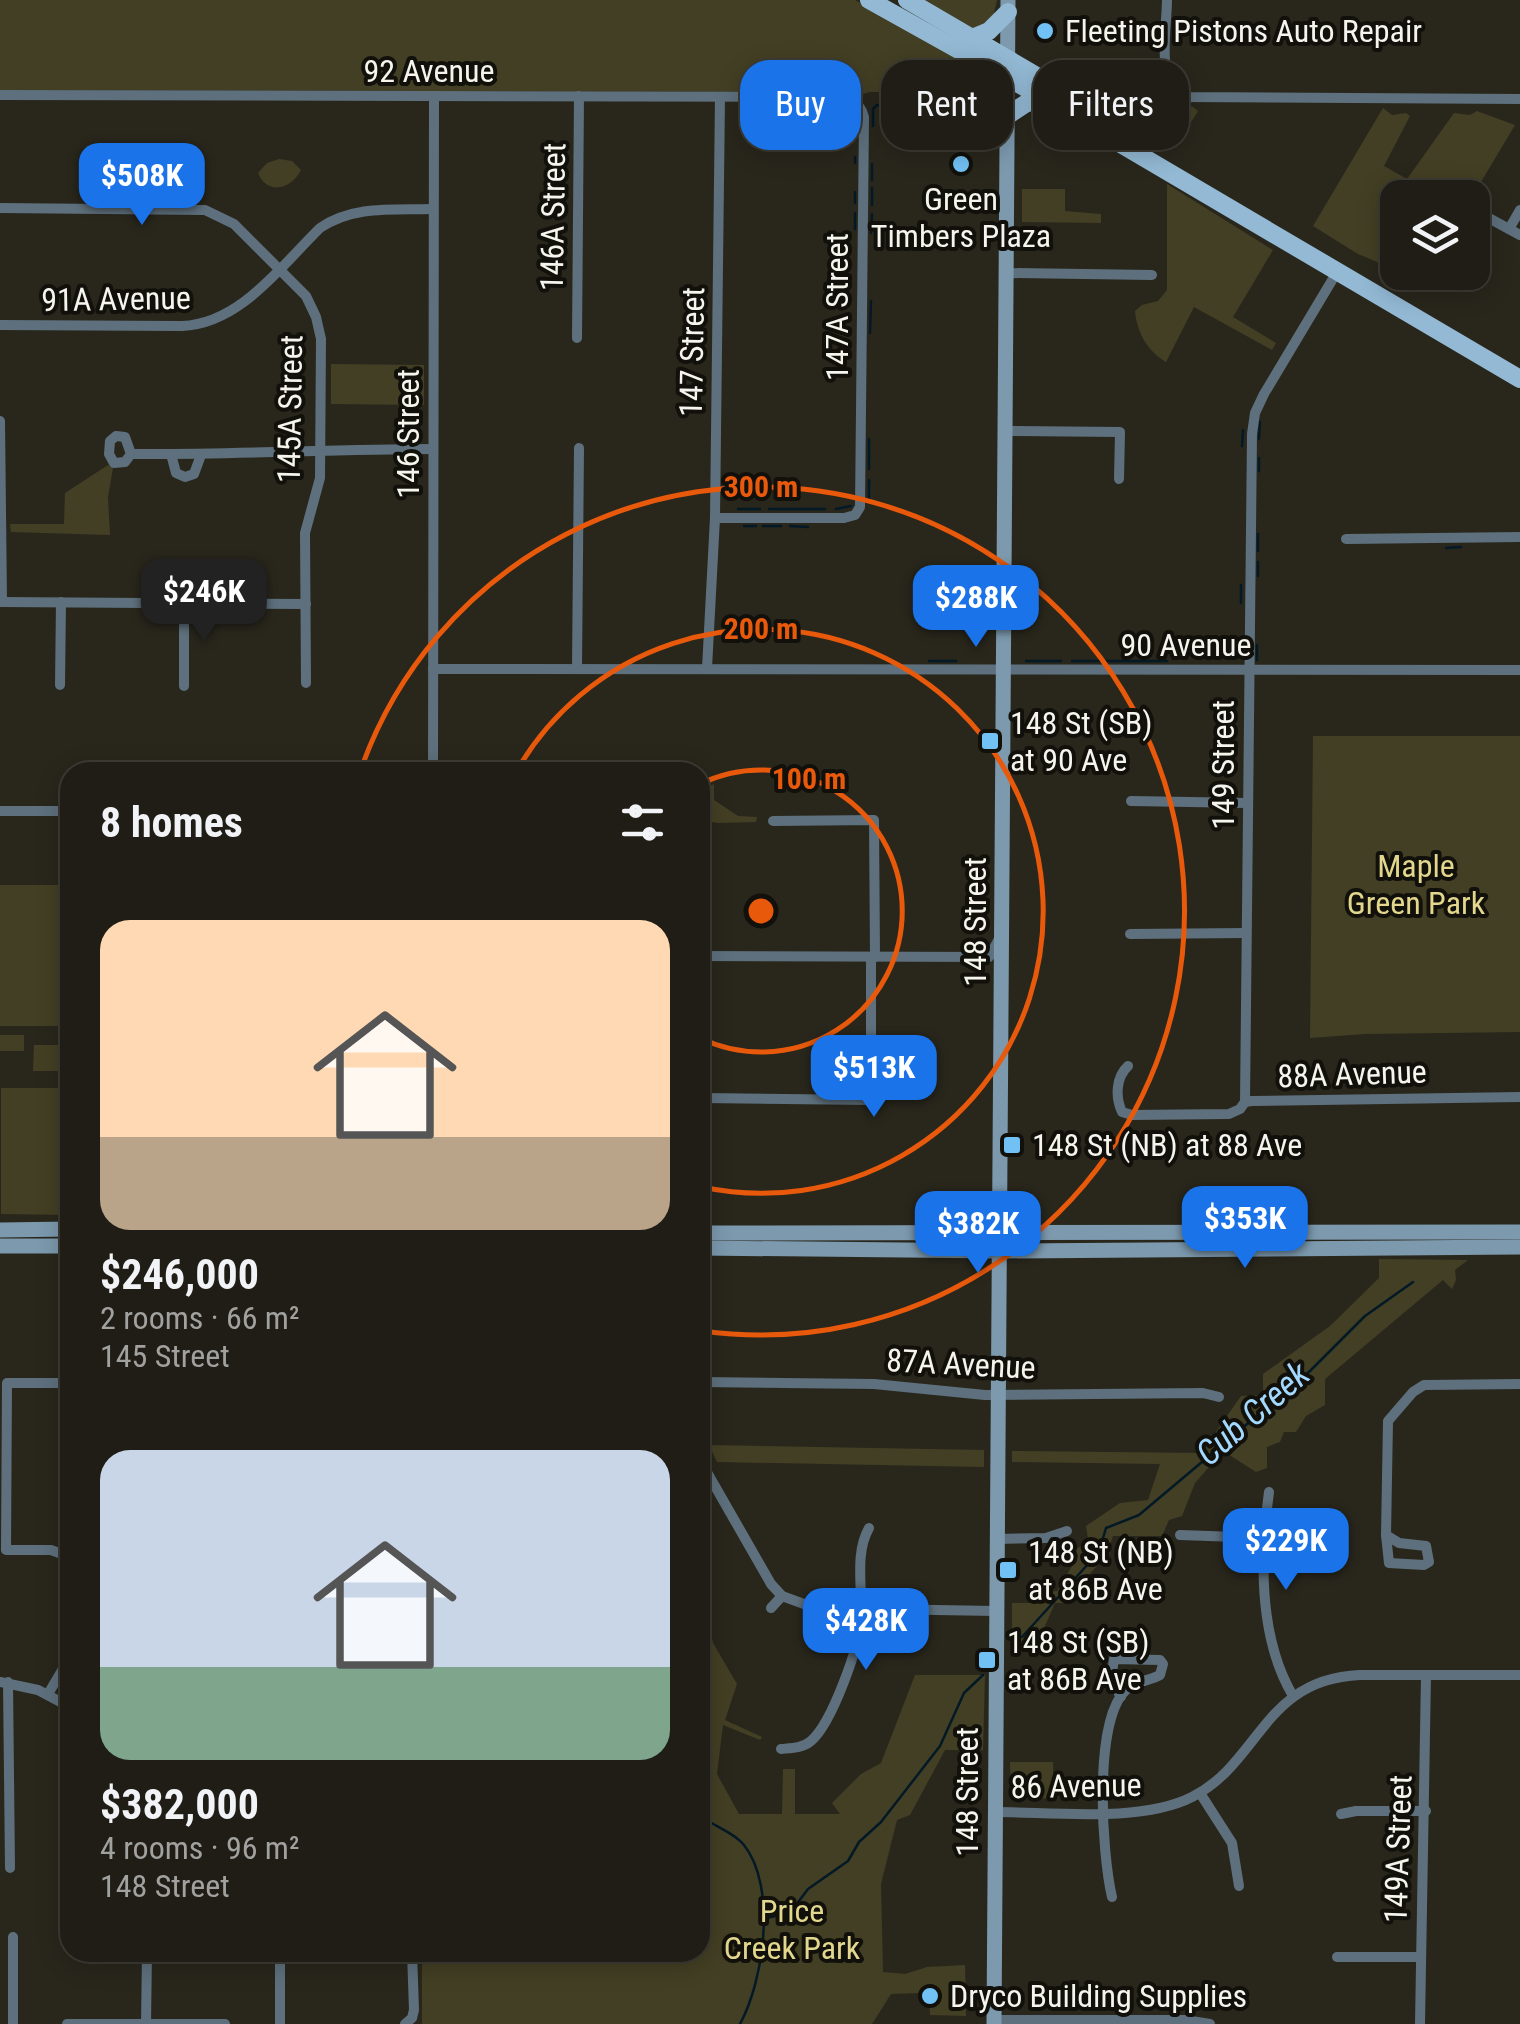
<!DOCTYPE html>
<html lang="en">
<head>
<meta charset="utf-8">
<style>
	:root { --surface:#1f1d15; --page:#27261e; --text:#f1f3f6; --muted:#a1a2a0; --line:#3c3b34; --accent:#1a73e8 }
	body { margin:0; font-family:"Roboto Condensed",sans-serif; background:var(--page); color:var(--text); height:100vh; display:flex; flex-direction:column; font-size:38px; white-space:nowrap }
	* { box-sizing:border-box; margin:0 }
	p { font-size:32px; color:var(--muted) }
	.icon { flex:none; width:55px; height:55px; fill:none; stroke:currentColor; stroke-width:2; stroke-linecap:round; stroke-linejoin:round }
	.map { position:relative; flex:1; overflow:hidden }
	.sheet { position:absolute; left:60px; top:762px; width:650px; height:1200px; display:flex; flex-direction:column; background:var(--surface); border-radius:30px; box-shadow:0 5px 25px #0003,0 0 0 2px var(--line) }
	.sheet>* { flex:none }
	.guide { position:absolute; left:740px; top:60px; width:630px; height:90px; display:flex; gap:20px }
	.controls { position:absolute; left:1380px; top:180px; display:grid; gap:20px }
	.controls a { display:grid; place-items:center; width:110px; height:110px; border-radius:20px; background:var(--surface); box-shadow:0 5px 25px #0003,0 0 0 2px var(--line); font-size:50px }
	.price { position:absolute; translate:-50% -85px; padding:0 22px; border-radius:20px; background:var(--accent); color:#fff; font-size:32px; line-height:65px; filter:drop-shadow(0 2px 5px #0008) }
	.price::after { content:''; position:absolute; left:50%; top:60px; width:30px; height:22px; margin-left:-15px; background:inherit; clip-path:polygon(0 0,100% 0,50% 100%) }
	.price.on { background:#222; color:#fff }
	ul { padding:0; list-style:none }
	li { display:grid; align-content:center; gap:20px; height:530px; padding:0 40px }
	li span { display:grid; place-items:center; height:310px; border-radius:30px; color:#555 }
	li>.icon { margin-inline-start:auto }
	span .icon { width:180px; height:180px; fill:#fffc; stroke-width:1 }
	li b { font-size:42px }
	h2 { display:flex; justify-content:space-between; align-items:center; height:120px; padding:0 40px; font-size:42px }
	.pill { padding:0 35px; border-radius:30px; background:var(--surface); box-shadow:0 5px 25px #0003,0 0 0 2px var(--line); font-size:35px; line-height:90px }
	.pill.on { background:var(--accent); color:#fff }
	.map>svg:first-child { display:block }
	.green { fill:#433f24 }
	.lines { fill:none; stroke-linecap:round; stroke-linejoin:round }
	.stream { stroke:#031926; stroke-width:2.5 }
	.street { stroke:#5e707d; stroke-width:10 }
	.secondary { stroke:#7c99ae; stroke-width:15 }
	.primary { stroke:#93b9d4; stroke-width:18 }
	.ring { fill:none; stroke:#e8590c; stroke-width:5 }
	.poi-dot { fill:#72c1f5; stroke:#11100b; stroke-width:4 }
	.labels { text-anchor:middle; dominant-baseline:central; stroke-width:8; stroke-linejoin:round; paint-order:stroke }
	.poi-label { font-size:32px; fill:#f5f4ed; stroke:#11100b; text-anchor:start }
	.street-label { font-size:32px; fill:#f5f4ed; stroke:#11100b }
	.park-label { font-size:32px; fill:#e2d78c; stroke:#11100b }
	.water-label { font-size:35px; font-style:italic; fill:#a3d9ff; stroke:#11100b }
	.centre { fill:#e8590c; stroke:#11100b; stroke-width:5 }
	.ring-label { font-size:30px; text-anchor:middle; font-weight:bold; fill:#e8590c; stroke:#11100b; stroke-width:8; stroke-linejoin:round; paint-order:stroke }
</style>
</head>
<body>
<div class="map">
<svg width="1520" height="2024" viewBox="0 0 1520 2024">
	<rect width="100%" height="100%" fill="#29271c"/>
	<g class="green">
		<polygon points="0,0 855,0 994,79 995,83 983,92 870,92 856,96 822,92 0,90"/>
		<polygon points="922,0 997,0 992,22 973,30"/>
		<polygon points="1162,105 1193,107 1198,111 1176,146 1117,109"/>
		<polygon points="1383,108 1392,115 1406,113 1410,116 1384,166 1407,179 1454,113 1470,115 1477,111 1515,125 1472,197 1398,198 1397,245 1390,260 1382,264 1358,254 1313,226"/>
		<path d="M279 159 292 161 301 170C291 190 267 195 258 173L267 163Z"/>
		<path d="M1167 184 1273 250 1233 317 1276 343 1272 350 1194 307 1166 362C1147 351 1137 332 1135 311L1142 305 1158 301 1167 290Z"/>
		<polygon points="1022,189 1065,189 1065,211 1101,214 1101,223 1022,222"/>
		<polygon points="331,364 424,365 424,405 331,404"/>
		<polygon points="108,465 113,468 108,497 110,535 11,532 10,524 64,524 65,493"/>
		<polygon points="1313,736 1520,736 1520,1032 1365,1034 1310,1038"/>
		<polygon points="714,784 714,800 738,816 757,817 756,822 718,823 700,820 700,791"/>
		<rect x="0" y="885" width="70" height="141"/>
		<rect x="0" y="1035" width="24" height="16"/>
		<polygon points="34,1045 60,1045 60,1071 33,1071"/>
		<polygon points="1,1088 70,1088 70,1215 1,1214"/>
		<polygon points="1379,1259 1468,1260 1455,1270 1456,1280 1452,1289 1443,1280 1325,1379 1325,1405 1306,1416 1296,1432 1284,1432 1280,1442 1267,1447 1267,1468 1256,1472 1223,1451 1195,1483 1182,1516 1169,1520 1162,1536 1113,1536 1105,1558 1072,1592 1069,1603 1055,1603 1038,1642 1012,1649 1012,1603 1037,1603 1038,1592 1057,1591 1078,1556 1076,1550 1088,1539 1086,1526 1120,1503 1148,1500 1160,1464 1012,1462 1012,1451 1201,1453 1241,1396 1263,1395 1263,1374 1330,1326 1379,1278"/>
		<polygon points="709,1445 984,1450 984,1467 717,1462"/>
		<polygon points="700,1588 713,1643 737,1684 725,1720 762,1737 760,1740 723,1725 717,1774 739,1814 782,1814 783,1769 795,1769 795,1814 840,1814 832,1803 861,1774 881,1763 915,1675 985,1675 983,1750 945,1750 910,1815 897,1820 881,1884 883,1972 905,1974 927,1967 965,1965 966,2016 930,2015 929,1996 920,1993 891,1994 872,2024 422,2024 422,1953 700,1952"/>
		<polygon points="1010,1762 1053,1762 1054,1798 1011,1799"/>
	</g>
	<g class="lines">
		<g class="stream">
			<polyline points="742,105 765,105"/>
			<polyline points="773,105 789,105"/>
			<polyline points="932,105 983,106"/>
			<polyline points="873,126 873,109 877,105 924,105"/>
			<polyline points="855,157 855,163"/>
			<polyline points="872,180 872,164"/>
			<polyline points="855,203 855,192"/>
			<polyline points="872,205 872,188"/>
			<polyline points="855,229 855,213"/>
			<polyline points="871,233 872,214"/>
			<polyline points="870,333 871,301"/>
			<polyline points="1259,439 1260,422"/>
			<polyline points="1242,446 1243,430"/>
			<polyline points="869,469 869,439"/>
			<polyline points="1259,471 1259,458"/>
			<polyline points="869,500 869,480"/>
			<polyline points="738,509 760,509"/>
			<polyline points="769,509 825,509"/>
			<polyline points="836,509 851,506"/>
			<polyline points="744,526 756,526"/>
			<polyline points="763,526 781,526"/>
			<polyline points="790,526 808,527"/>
			<polyline points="1446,548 1461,547"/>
			<polyline points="1258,551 1258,534"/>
			<polyline points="1258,576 1258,562"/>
			<polyline points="1241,603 1241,585"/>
			<polyline points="1257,660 1257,645"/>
			<polyline points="929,661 956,661"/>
			<polyline points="1026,661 1061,661"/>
			<polyline points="1072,661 1167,661"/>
			<polyline points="1022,1637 1099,1552 1106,1528 1139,1515 1310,1371 1365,1316 1413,1282"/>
			<path d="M700 1814C712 1827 733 1831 744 1845 777 1887 764 1980 740 2024"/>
			<polyline points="762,1919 790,1913 808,1889 848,1861 859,1842 881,1822 940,1746 964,1693 983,1675"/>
		</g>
		<g class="street">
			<path d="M1167 0C1167 28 1155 83 1184 97L1520 99"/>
			<path d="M0 95 829 97C845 97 859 98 864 117L860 507 855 515 844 518H715"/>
			<polyline points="0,208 205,210 234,224 306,296 316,317 321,339 320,478 305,533 306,683"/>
			<polyline points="1474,210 1520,235"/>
			<polyline points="1509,229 1520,210"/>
			<polyline points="1007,273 1152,275"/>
			<path d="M0 325 182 326C240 324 281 266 320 228 353 205 394 210 433 209"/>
			<polyline points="577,338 579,96"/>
			<polyline points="0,421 2,602"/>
			<polyline points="1007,431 1120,432 1119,479"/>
			<path d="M131 454 125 462 114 463 109 454 110 441 116 436 125 437 131 454C232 455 332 449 433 449"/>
			<polyline points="171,454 176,473 185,477 194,474 201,455"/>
			<polyline points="1346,539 1520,537"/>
			<polyline points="0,602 306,604"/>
			<polyline points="184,603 184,686"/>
			<polyline points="577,667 579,448"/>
			<polyline points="707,668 715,518 720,97"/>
			<polyline points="433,669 1520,670"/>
			<polyline points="60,685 61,602"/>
			<polyline points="433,772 434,96"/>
			<polyline points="1131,801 1247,803"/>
			<polyline points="0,811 70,811"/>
			<polyline points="773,821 874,820 875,957"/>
			<polyline points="1130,934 1246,933"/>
			<polyline points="700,956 989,957 999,939"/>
			<path d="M1128 1066C1116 1077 1115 1097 1122 1112L1132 1115 1229 1114 1240 1109 1245 1102 1252 1101 1520 1097"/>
			<polyline points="702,1098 871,1100 871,957"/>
			<polyline points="1245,1102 1252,434 1255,413 1264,394 1337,272"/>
			<polyline points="700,1382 874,1384 985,1395 1203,1393 1219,1397"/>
			<polyline points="70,1383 7,1383 6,1550 51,1550 70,1557"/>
			<polyline points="700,1460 771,1584 782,1596 815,1608 996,1611"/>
			<path d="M1269 1492C1260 1558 1258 1637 1293 1696"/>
			<polyline points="1180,1535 1266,1538"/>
			<polyline points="1386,1535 1388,1421 1413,1392 1424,1385 1520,1384"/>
			<polygon points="1386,1535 1399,1543 1426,1546 1429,1562 1424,1565 1389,1563"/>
			<polyline points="996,1539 1046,1538 1067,1531"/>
			<polyline points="771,1608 782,1596"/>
			<polyline points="0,1682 38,1690 70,1707"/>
			<polyline points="8,1682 10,1868"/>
			<polyline points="48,1694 70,1657"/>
			<path d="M781 1749C791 1748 803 1748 811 1741 832 1723 859 1647 861 1620 863 1590 854 1554 869 1528"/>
			<polyline points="1200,1793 1232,1843 1239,1886"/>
			<path d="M995 1812C1052 1812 1141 1823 1192 1797 1260 1763 1263 1679 1360 1675H1520"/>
			<polyline points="1341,1814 1356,1811 1426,1811"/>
			<path d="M1112 1897C1102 1854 1093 1723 1125 1691 1135 1681 1149 1681 1160 1675L1163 1664 1160 1660 1114 1659 1111 1679 1121 1697"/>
			<polyline points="1337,1957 1420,1957"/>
			<polyline points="994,2020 1185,2020 1210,2024"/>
			<polyline points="13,2024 13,1937"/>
			<polyline points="67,2024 225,2024"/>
			<polyline points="146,2024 147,1952"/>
			<polyline points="280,2024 280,1952"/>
			<polyline points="405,2024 412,2018 414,2010 412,1952"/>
			<polyline points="1420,2024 1426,1675"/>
		</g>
		<g class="secondary">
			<polyline points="0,1230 70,1229"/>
			<polyline points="700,1233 1520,1232"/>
			<polyline points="0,1246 70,1246"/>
			<polyline points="700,1248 1001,1251 1520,1247"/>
			<polyline points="994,2024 1008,0"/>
		</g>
		<g class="primary">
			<polyline points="869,0 1007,77 1520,379"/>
			<polyline points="907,0 1100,113 1123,138"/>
			<polyline points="972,38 989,31 1008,12"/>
			<polyline points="1007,116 1025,104 1042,98"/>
		</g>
	</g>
	<g class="ring">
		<path d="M700 784A141 141 0 1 1 700 1038"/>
		<path d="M516 772A282 282 0 1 1 702 1187"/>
		<path d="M361 769A424 424 0 1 1 702 1331"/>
	</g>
	<g class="poi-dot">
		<circle cx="1045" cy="31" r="10"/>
		<circle cx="961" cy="164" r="10"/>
		<rect x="980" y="731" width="20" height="20" rx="5"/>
		<rect x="1002" y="1135" width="20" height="20" rx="5"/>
		<rect x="998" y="1560" width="20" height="20" rx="5"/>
		<rect x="977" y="1650" width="20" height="20" rx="5"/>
		<circle cx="930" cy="1996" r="10"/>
	</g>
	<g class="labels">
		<g class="poi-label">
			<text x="1065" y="31">Fleeting Pistons Auto Repair</text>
			<text x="961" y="199" text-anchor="middle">Green<tspan x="961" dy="37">Timbers Plaza</tspan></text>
			<text x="1010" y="723">148 St (SB)<tspan x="1010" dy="37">at 90 Ave</tspan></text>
			<text x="1032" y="1145">148 St (NB) at 88 Ave</text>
			<text x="1028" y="1552">148 St (NB)<tspan x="1028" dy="37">at 86B Ave</tspan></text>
			<text x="1007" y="1642">148 St (SB)<tspan x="1007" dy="37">at 86B Ave</tspan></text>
			<text x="950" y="1996">Dryco Building Supplies</text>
		</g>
		<g class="street-label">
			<text x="429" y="71">92 Avenue</text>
			<text transform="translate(553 217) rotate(-89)">146A Street</text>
			<text transform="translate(116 299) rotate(-1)">91A Avenue</text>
			<text transform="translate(837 307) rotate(-90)">147A Street</text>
			<text transform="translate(692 352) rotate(-89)">147 Street</text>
			<text transform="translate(290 409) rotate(-89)">145A Street</text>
			<text transform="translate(408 434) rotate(-90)">146 Street</text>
			<text x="1186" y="645">90 Avenue</text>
			<text transform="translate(1223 765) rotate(-90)">149 Street</text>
			<text transform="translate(975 922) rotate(-90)">148 Street</text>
			<text transform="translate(1352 1074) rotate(-2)">88A Avenue</text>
			<text transform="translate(961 1364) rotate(3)">87A Avenue</text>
			<text transform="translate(1076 1786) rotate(-1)">86 Avenue</text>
			<text transform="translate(967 1792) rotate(-90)">148 Street</text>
			<text transform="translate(1398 1849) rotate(-88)">149A Street</text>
		</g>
		<g class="park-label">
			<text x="1416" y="866">Maple<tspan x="1416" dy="37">Green Park</tspan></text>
			<text x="792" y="1911">Price<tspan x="792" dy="37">Creek Park</tspan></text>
		</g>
		<g class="water-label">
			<text transform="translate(1253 1414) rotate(-41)">Cub Creek</text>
		</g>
	</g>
	<circle cx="761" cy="911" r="15" class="centre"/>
	<g class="ring-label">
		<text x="761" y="497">300 m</text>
		<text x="761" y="639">200 m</text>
		<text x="809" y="789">100 m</text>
	</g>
</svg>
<div class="controls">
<a><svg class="icon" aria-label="layers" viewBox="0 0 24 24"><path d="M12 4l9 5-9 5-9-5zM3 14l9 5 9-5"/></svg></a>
</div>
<b class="price" style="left:142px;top:228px">$508K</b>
<b class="price on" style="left:204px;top:644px">$246K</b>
<b class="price" style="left:976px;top:650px">$288K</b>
<b class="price" style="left:874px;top:1120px">$513K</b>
<b class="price" style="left:1245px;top:1271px">$353K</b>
<b class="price" style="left:978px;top:1276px">$382K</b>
<b class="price" style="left:1286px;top:1593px">$229K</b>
<b class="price" style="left:866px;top:1673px">$428K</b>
<div class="guide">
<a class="pill on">Buy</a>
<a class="pill">Rent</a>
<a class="pill">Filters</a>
</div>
<section class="sheet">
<h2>8 homes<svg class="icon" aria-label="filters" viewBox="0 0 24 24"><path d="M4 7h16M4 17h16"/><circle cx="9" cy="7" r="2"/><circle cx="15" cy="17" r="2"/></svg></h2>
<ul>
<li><span style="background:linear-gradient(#ffd9b3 70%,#b9a48a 0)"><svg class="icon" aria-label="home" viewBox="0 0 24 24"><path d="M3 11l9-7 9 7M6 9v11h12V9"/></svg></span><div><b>$246,000</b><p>2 rooms · 66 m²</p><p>145 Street</p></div></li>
<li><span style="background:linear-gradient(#c9d6e8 70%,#7fa58c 0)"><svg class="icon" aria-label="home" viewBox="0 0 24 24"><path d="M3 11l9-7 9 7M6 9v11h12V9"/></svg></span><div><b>$382,000</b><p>4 rooms · 96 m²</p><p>148 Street</p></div></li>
</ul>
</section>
</div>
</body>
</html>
